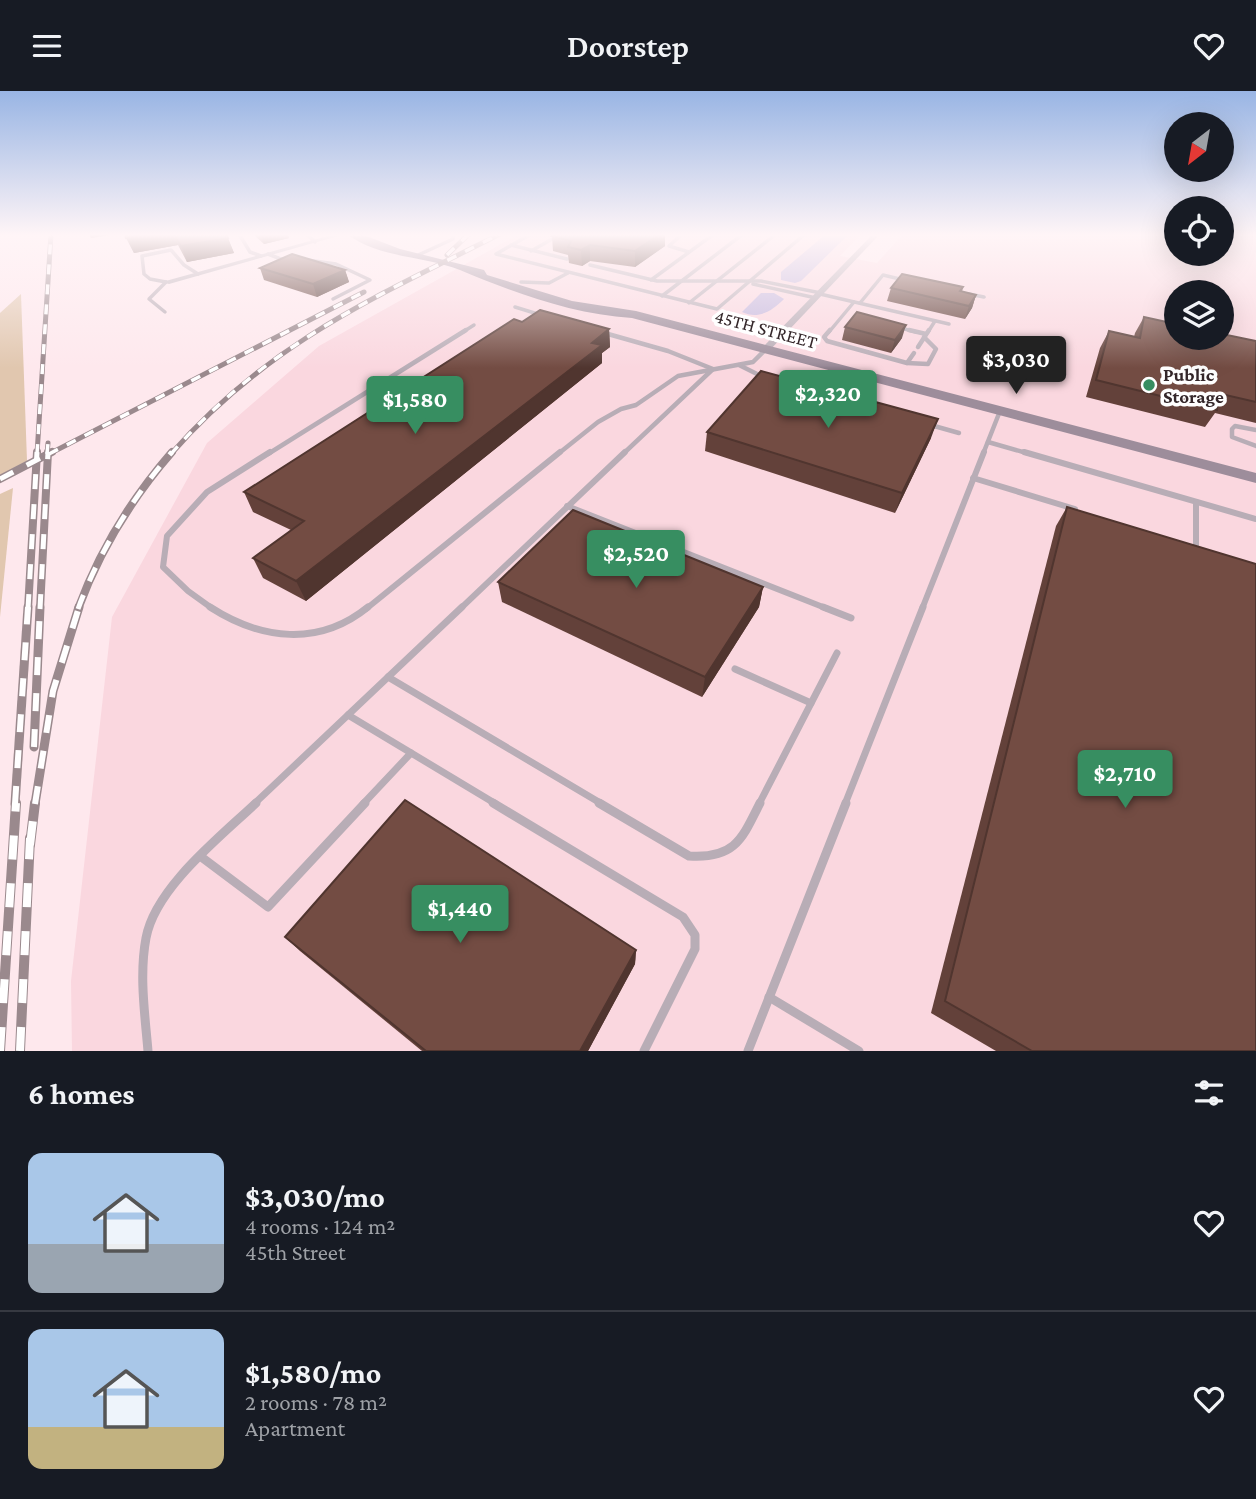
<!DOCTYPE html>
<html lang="en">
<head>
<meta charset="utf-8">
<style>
	:root { --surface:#171b24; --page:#242831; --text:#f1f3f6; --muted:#9ea1a6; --line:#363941; --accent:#378e61 }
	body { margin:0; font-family:"Crimson Pro",serif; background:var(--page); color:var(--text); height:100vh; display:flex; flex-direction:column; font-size:26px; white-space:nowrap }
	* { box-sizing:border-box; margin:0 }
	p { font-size:23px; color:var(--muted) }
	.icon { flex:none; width:38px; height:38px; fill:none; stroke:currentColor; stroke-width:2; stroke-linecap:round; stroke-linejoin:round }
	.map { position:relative; height:960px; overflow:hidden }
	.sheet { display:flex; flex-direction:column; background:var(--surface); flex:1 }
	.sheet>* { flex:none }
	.needle { width:46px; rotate:211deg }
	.tools { position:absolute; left:1164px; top:21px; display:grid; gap:14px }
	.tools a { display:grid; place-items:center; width:70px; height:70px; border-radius:50%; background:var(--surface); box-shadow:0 7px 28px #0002; font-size:35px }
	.price { position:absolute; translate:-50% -60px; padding:0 16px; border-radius:7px; background:var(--accent); color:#fff; font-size:23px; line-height:46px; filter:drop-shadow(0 2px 4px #0008) }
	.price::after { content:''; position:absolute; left:50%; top:42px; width:21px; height:16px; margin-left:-10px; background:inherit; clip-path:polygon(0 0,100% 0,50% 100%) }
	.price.selected { background:#222; color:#fff }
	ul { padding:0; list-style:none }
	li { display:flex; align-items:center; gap:21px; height:175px; padding:0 28px }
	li+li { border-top:2px solid var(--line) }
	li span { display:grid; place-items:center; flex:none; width:196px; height:140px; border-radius:14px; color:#555 }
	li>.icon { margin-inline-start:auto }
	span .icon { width:84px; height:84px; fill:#fffc; stroke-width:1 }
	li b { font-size:30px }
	h2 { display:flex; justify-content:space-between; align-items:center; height:84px; padding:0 28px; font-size:30px }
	header { display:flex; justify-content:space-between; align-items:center; height:91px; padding:0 28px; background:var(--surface); font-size:32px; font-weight:600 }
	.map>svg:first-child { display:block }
	.built { fill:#fad7df; fill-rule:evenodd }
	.green { fill:#e1c7af }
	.water { fill:#c3b6dd }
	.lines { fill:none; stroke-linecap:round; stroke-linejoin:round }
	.lane-far4 { stroke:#b8adb6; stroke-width:3.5 }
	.lane-far3 { stroke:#b8adb6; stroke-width:4.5 }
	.lane-far2 { stroke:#b8adb6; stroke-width:6 }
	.lane-far1 { stroke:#b8adb6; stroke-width:7 }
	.lane { stroke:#b8adb6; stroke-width:9 }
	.street { fill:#b8adb6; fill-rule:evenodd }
	.secondary { fill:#9d8d9b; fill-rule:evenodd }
	.rail-far3-casing { stroke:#9a898d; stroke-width:5 }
	.rail-far2-casing { stroke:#9a898d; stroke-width:8 }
	.rail-far1-casing { stroke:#9a898d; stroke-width:9 }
	.rail-casing { stroke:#9a898d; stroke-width:10 }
	.rail-far3 { stroke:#fff; stroke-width:3.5; stroke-dasharray:10; stroke-linecap:butt }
	.rail-far2 { stroke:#fff; stroke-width:5; stroke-dasharray:15; stroke-linecap:butt }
	.rail-far1 { stroke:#fff; stroke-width:6; stroke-dasharray:18; stroke-linecap:butt }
	.rail { stroke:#fff; stroke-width:8; stroke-dasharray:24; stroke-linecap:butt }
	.wall { fill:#63413a }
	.shaded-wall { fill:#50352f }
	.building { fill:#734c43; stroke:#50352f; stroke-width:2 }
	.poi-dot { fill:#378e61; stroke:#fff; stroke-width:2.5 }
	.labels { text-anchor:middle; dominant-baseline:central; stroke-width:7; stroke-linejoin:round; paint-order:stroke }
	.far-street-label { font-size:19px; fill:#34272a; stroke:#fff }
	.far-poi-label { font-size:19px; font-weight:bold; fill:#34272a; stroke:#fff; text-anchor:start }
</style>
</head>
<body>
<header><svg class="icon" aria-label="menu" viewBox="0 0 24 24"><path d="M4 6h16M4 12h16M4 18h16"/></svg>Doorstep<svg class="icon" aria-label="heart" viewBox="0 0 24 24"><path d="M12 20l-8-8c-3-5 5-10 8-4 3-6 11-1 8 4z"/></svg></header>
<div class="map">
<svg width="1256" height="960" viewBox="0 0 1256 960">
	<rect width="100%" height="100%" fill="#fee8ed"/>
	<path class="built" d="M519 143H861L840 165 877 172 903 143H1176V163H1222V143H1256V960H72L71 890 112 526 207 352 319 255ZM1176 201H1222V247H1176Z"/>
	<g class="green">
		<polygon points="21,203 27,370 0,384 0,222"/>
		<polygon points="13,397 0,526 0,403"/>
	</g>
	<g class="water">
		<polygon points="826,143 848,144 801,190 795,192 781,189 781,181"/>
		<path d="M761 202H774L784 208C772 220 758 229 742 221Z"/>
	</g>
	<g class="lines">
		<g class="lane-far4">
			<polyline points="239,143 250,161 261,165"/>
			<polyline points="307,143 315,151"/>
			<polyline points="531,143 496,163 717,218 805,143"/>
			<polyline points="682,143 669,155 689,161"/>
			<polyline points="511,154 567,168"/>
			<polyline points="531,160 561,143"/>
			<polyline points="268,163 286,170"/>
			<polyline points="416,165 453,148 453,143"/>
			<polyline points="307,169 336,173 370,189 333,208"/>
			<polyline points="590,174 657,190 761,190 821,202"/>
			<polyline points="651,189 714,143"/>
			<polyline points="166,191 150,188 144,183 142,165 171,159 184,174 198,183"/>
			<polyline points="521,191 549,192 568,182"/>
			<polyline points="753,193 816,207"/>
			<polyline points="820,203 949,233"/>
			<polyline points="969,203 984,206"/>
			<polyline points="662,205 743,143"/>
			<polyline points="689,212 776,143"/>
			<polyline points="860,212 883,184 904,189"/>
			<polyline points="515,216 541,224"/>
			<polyline points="165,221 149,208 166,191"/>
			<polyline points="897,236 916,241"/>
			<polyline points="463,241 474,234"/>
			<polyline points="829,241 854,211"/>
			<polyline points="928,241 935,230"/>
		</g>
		<g class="lane-far3">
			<polyline points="830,239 824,246 827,250 907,272 914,262"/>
			<polyline points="909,239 926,243"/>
			<polyline points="601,241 668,260 713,278 623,363"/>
			<polyline points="918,256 929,239"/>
			<polyline points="907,272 928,273 936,258 924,246"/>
			<polyline points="739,274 765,287"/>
			<polyline points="927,333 959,342"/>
			<polyline points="1256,339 1235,335 1232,338 1232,346 1256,355"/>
			<polyline points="988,351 1030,363"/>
			<polyline points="268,363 466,239"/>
			<polyline points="558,363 598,331 621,318 636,314 678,285 753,271 766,258"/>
			<polyline points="983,363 1000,320"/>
		</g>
		<g class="lane-far2">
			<polyline points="1024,361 1256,428"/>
			<polyline points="973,387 1075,418"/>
			<polyline points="1196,411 1196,461"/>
			<polyline points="567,415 828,518"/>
			<polyline points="213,518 188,500 163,476 167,445 207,401 270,361"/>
			<polyline points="366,518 560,361"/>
			<polyline points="460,518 625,361"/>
			<polyline points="922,518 984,361"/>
		</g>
		<g class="lane-far1">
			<path d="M210 516C261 549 319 556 368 516"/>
			<polyline points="823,516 851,527"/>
			<polyline points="735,578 811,612"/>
			<polyline points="388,586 602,713"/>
			<polyline points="348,624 496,713"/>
			<polyline points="254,713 462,516"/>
			<polyline points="363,713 411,662"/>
			<polyline points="759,713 837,562"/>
			<polyline points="845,713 923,516"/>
		</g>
		<g class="lane">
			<polyline points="493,712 683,826 695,844 695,858 644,960"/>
			<path d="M599 712 689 765C735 768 742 748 760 712"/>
			<polyline points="200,765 268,816 365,712"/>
			<polyline points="769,906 859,960"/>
			<path d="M148 960C145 924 139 884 146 847 155 797 220 746 256 712"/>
			<polyline points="748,960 846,712"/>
		</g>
		<g class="street">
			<polygon points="335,143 345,143 169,193 162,191"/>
			<polygon points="873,143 880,143 769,260 763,260 763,256"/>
		</g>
		<path class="secondary" d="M347 143H361L400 158 484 179 487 184 572 210 636 220 1256 382V392L632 227C571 223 515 202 460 179 425 165 378 167 347 143Z"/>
		<g class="rail-far3-casing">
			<g id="rail-far3">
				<polyline points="447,164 469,143"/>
				<polyline points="37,363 51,143"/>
				<polyline points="47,363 48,352"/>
				<polyline points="49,363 364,201"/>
				<path d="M171 363C267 253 373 207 500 143"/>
			</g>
		</g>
		<g class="rail-far2-casing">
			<g id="rail-far2">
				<polyline points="0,388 52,361"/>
				<polyline points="28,518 37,361"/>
				<polyline points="40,518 48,361"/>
				<path d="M78 518C99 461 132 407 172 361"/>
			</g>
		</g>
		<g class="rail-far1-casing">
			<g id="rail-far1">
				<polyline points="34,656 40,516"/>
				<polyline points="15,713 28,516"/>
				<polyline points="35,713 53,600 79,516"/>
			</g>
		</g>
		<g class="rail-casing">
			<g id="rail">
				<polyline points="30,754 35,712"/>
				<polyline points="0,960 16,712"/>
				<polyline points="20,960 30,747"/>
			</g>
		</g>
		<use href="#rail-far3" class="rail-far3"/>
		<use href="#rail-far2" class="rail-far2"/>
		<use href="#rail-far1" class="rail-far1"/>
		<use href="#rail" class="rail"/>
	</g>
	<g class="wall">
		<polygon points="125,143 226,143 234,162 187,171 178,154 134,162"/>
		<polygon points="253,143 288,143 289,147 264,153"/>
		<polygon points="552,145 665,155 635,176 590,170 582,175 569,172 568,164 553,160"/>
		<polygon points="260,177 345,179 349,191 317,206 264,189"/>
		<polygon points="963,196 962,201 976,204 972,217 965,228 887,210 891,197"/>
		<polygon points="1144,226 1256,250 1256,332 1215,322 1205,336 1086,306 1100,257 1109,240 1134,246 1135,242"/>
		<polygon points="522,231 609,238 610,256 602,262 602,272 306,510 263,487 253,467 291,439 253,421 244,401"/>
		<polygon points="845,236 902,247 891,262 842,249"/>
		<polygon points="707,341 931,347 895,422 705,360"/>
		<polygon points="1067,416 1256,960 996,960 931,922 1056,435"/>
		<polygon points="498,491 763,496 759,516 702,606 502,511"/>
		<polygon points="285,846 636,859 635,873 588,960 422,960 300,860"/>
	</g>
	<g class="shaded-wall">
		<polygon points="89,143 117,143 91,147"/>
		<polygon points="147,143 174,143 178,154 134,162 126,147"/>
		<polygon points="261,143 288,143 289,147 264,153"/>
		<polygon points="650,143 665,143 665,155 635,176 635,160"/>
		<polygon points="228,147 234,162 187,171 181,155"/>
		<polygon points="590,154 590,170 582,175 581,159"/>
		<polygon points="345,179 349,191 317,206 313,193"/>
		<polygon points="976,204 972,217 965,228 969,215"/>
		<polygon points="906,234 902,247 891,262 895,249"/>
		<polygon points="609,238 610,256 602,262 602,272 306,510 296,490"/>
		<polygon points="938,328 931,347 895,422 902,402"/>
		<polygon points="763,496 759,516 702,606 705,586"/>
		<polygon points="636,859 635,873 588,960 580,960"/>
	</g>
	<g class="building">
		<polygon points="125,143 147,143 126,147"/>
		<polygon points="174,143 226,143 228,147 181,155"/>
		<polygon points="555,143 660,143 635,160 590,154 581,159 568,156 571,150 552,145"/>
		<polygon points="292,163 345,179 313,193 260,177"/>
		<polygon points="902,183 963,196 960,200 976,204 969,215 891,197"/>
		<polygon points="540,219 609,238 592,252 602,254 296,490 253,467 304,430 244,401 514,228 522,231"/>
		<polygon points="857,221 906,234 895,249 845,236"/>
		<polygon points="1144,226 1176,233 1176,247 1222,247 1222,243 1256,250 1256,311 1217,302 1217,319 1096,289 1109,240 1140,247"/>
		<polygon points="761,280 938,328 902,402 707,341"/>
		<polygon points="1067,416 1256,473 1256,960 1032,960 945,910"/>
		<polygon points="573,419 763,496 705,586 498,491"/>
		<polygon points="405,709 636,859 580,960 426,960 285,846"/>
	</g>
	<linearGradient id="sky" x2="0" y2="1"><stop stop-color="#99b5e4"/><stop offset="0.52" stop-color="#fff5f7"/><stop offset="1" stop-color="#fff5f7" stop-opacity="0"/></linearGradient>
	<rect width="1256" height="277" fill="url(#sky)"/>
	<circle class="poi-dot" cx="1149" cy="294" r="7"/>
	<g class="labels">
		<g class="far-street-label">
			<text transform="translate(766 238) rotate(15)">45TH STREET</text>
		</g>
		<g class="far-poi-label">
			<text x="1163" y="283">Public<tspan x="1163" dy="22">Storage</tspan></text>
		</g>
	</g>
</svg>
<div class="tools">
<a><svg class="needle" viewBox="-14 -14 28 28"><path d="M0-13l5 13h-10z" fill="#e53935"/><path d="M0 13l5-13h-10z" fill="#9ea1a6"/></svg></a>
<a><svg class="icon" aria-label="locate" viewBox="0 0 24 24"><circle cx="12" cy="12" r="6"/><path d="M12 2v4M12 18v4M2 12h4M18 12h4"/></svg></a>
<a><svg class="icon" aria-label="layers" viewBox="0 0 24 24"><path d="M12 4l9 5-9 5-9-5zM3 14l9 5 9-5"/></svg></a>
</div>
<b class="price selected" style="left:1016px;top:305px">$3,030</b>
<b class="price" style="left:828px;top:339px">$2,320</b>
<b class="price" style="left:415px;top:345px">$1,580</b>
<b class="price" style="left:636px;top:499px">$2,520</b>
<b class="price" style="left:1125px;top:719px">$2,710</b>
<b class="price" style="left:460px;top:854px">$1,440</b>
</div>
<section class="sheet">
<h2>6 homes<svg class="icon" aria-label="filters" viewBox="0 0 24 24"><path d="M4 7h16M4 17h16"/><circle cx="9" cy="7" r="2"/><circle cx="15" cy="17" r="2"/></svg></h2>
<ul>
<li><span style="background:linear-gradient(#a9c7e8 65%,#9aa5b1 0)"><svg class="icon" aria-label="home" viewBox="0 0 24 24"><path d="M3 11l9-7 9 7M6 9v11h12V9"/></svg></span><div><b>$3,030/mo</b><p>4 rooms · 124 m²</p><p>45th Street</p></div><svg class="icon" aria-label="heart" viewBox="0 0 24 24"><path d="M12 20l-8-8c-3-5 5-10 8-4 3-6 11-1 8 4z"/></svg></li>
<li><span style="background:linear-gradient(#a9c7e8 70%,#c2b280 0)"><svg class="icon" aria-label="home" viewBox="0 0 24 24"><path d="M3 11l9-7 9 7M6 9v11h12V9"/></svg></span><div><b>$1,580/mo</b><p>2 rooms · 78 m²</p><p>Apartment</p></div><svg class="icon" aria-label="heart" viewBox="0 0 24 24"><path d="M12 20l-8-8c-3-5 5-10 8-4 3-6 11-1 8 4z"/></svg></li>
</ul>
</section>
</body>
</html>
